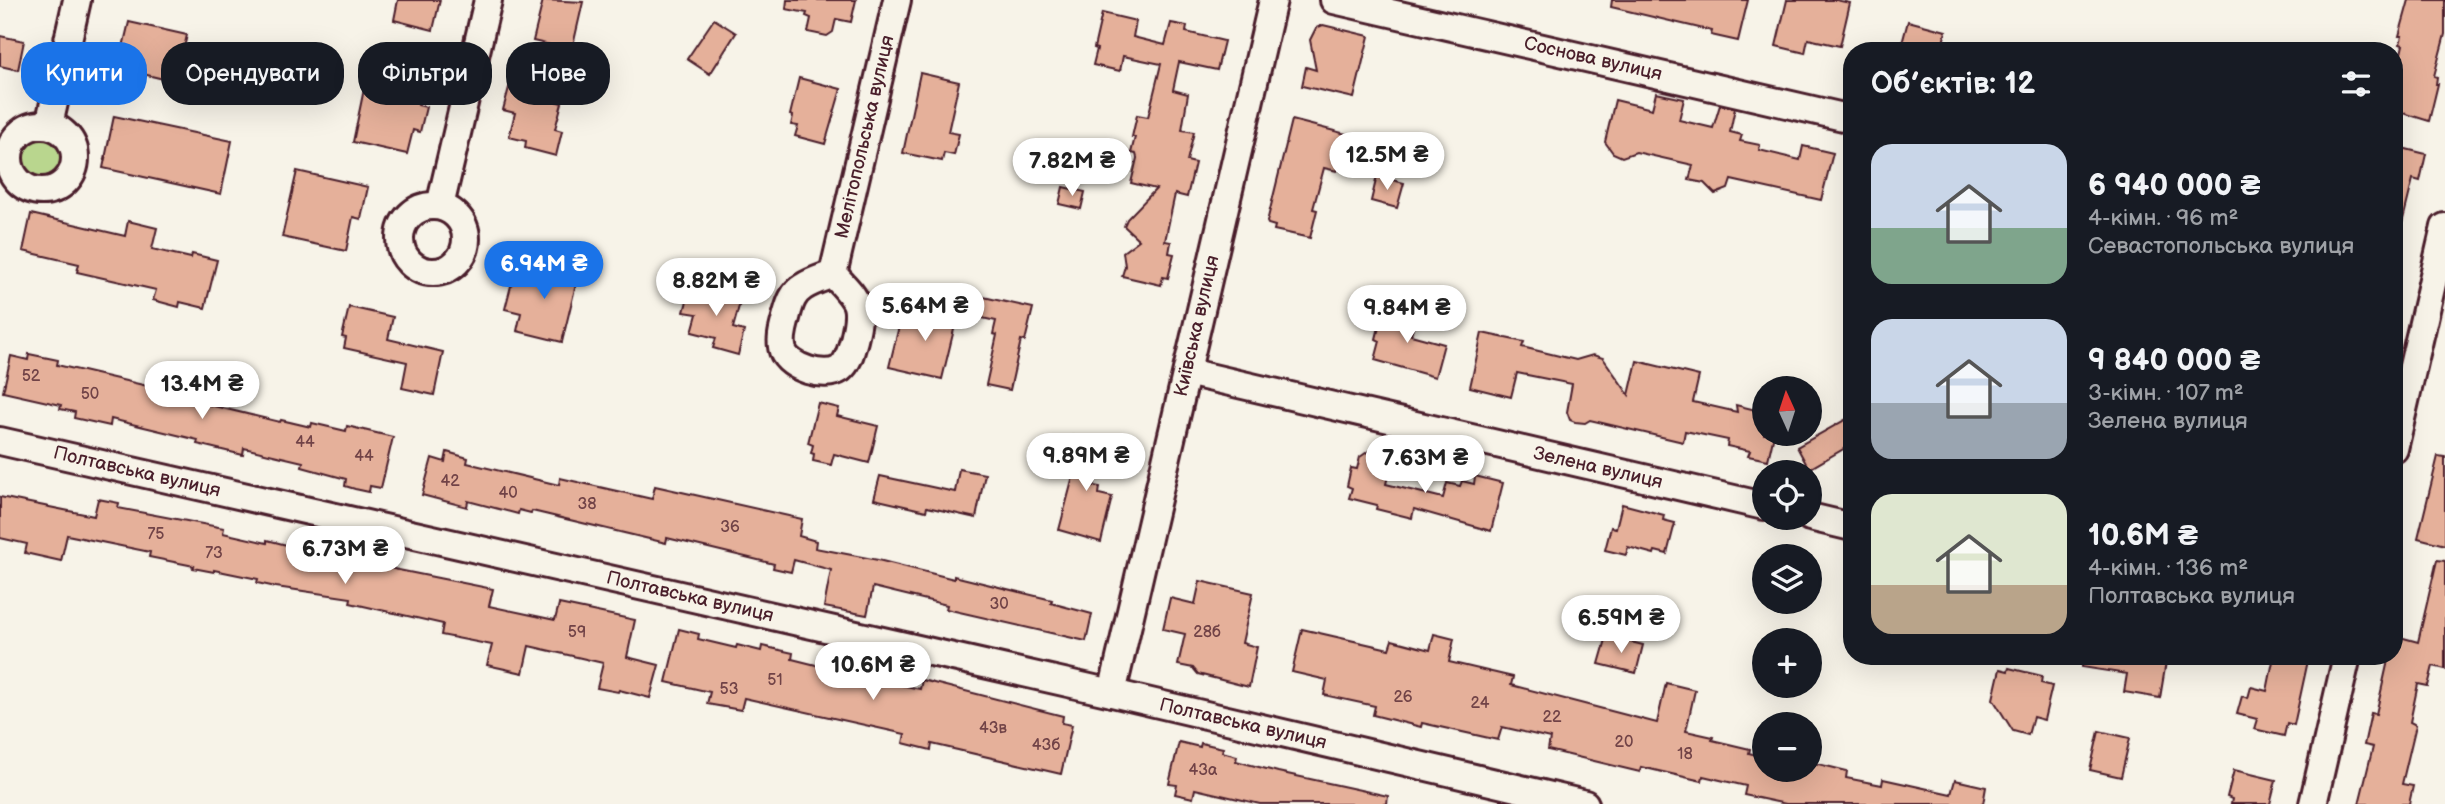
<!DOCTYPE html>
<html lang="uk">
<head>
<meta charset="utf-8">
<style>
	:root { --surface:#171b24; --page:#20242c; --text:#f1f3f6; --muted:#9ea1a6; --accent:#1a73e8 }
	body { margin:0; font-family:"Balsamiq Sans",sans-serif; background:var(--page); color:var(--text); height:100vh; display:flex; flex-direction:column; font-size:26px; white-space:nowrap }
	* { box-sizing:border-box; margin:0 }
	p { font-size:23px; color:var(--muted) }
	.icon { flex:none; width:38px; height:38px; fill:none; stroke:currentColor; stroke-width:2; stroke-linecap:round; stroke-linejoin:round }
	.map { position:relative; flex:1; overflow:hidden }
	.side { position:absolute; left:1843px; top:42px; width:560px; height:623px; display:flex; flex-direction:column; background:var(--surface); border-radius:28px; box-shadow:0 7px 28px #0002 }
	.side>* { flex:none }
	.hud { position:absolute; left:21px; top:42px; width:665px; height:63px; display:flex; gap:14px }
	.needle { width:46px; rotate:357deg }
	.fabs { position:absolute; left:1752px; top:376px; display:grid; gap:14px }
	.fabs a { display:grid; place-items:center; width:70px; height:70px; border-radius:50%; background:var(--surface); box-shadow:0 7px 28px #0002; font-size:35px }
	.price { position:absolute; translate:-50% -60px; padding:0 16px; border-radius:24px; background:#fff; color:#222; font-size:23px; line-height:46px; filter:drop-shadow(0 2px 4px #0008) }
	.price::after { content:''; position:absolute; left:50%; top:42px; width:21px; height:16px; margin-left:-10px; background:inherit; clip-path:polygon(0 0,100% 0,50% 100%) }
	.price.on { background:var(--accent); color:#fff }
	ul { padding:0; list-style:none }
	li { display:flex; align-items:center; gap:21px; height:175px; padding:0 28px }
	li span { display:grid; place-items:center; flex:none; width:196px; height:140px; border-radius:21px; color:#555 }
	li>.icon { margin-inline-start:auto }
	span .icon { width:84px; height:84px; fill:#fffc; stroke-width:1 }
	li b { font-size:30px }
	h2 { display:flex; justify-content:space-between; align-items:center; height:84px; padding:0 28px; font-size:30px }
	.pill { padding:0 24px; border-radius:28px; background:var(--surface); box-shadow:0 7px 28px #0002; font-size:24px; line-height:63px }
	.pill.on { background:var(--accent); color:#fff }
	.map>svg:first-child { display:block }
	.green { fill:#b9d68e; stroke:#827a5c; stroke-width:2 }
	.building { fill:#e5b09a; stroke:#4a1f2b; stroke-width:2 }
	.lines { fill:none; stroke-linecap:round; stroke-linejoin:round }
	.minor-casing { stroke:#4a1f2b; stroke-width:32 }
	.minor { stroke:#f7f3e8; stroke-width:26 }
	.labels { text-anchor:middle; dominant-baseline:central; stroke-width:5; stroke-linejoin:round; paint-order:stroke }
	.number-label { font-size:16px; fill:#714347 }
	.street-label { font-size:19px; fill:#4a1f2b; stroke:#f7f3e8 }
</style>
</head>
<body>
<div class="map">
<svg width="2445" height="804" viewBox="0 0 2445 804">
	<rect width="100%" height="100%" fill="#f7f3e8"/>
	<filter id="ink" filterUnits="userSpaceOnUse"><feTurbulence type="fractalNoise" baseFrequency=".0143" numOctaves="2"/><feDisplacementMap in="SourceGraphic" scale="14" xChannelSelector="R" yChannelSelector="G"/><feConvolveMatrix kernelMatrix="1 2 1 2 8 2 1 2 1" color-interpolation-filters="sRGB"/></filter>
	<g filter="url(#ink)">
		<circle class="green" cx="42" cy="158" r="33"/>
		<g class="building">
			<polygon points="398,0 440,0 433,30 394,20"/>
			<polygon points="543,0 583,2 572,50 533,41"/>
			<polygon points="787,0 856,0 851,22 836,19 833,32 827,36 808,32 811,18 806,16 807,13 786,9"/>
			<polygon points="1612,0 1748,0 1738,41 1711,35 1712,31 1611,7"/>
			<polygon points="1787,0 1836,0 1850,3 1840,46 1808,39 1805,53 1776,46"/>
			<polygon points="2409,0 2445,0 2445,34 2434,76 2437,77 2436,84 2438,84 2429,121 2397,111 2398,103 2394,102 2394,83 2403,45 2400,44 2402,36 2399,36"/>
			<polygon points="1102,13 1136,21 1133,37 1165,45 1171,23 1187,26 1186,32 1224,41 1217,70 1179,62 1173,90 1188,94 1182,130 1194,132 1187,161 1195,163 1187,197 1175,194 1165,241 1171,242 1169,253 1174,254 1168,278 1163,277 1161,285 1122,276 1125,266 1123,252 1139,240 1124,226 1127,219 1156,189 1131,183 1137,158 1136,154 1131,153 1135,137 1132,137 1137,115 1148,117 1161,64 1123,56 1120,71 1093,65 1097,49 1094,48"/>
			<polygon points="714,19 736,33 710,74 687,59"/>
			<polygon points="1908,21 1946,31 1941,51 1900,51"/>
			<polygon points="129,22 187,35 176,82 118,68"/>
			<polygon points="1323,25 1369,36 1354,98 1302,86 1306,67 1316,70 1310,40 1316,28"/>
			<polygon points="0,36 24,41 18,70 0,66"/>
			<polygon points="920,73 959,82 948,132 959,134 954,155 944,153 942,161 903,153"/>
			<polygon points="799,78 841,89 825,144 795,136 798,126 791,125 793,116 790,115"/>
			<polygon points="511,80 540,87 538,97 562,103 555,129 562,131 556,156 525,148 526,141 509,137 515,113 503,110"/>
			<polygon points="364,89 419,102 418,105 426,107 420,132 413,130 407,154 353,142"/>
			<polygon points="1656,93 1684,99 1679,120 1713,128 1720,105 1735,108 1730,132 1742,135 1740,141 1760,145 1759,150 1800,160 1803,146 1833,153 1821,200 1731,180 1728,189 1715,194 1704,183 1689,180 1693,165 1636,152 1622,157 1613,153 1605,142 1615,100 1652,109"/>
			<polygon points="114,116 232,141 221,194 103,168"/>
			<polygon points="1292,120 1346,134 1337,171 1324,168 1313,209 1317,210 1310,238 1274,230 1275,226 1268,224 1267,222"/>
			<polygon points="2394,146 2426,154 2420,181 2413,179 2401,228 2394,228"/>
			<polygon points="297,171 368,187 361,219 353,217 346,251 282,237"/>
			<polygon points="1377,176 1404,183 1397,208 1371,201"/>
			<polygon points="1063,187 1085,192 1081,209 1059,204"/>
			<polygon points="31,214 125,236 128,221 157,228 152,249 191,258 192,254 217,260 205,308 180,302 179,307 153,300 156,290 77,272 79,264 23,251"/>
			<polygon points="533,261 579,272 562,342 517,331 521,313 505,309 513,278 529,281"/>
			<polygon points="691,286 741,299 733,328 744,331 738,355 713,348 716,338 692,332 697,314 684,312"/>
			<polygon points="979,296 1033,308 1025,341 1021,340 1010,390 986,385 997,335 993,334 996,321 973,316"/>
			<polygon points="926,305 958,313 942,379 889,367 901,318 922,324"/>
			<polygon points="349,307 393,317 388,339 443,352 434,395 402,388 407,362 344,348 346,338 342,337"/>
			<polygon points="1389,308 1417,315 1411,335 1444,344 1435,377 1375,360 1380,341 1376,339 1380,323 1385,324"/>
			<polygon points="1482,333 1524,342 1522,347 1576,360 1593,355 1603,358 1629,395 1637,361 1699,376 1693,402 1737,412 1736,405 1764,412 1764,434 1774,434 1768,460 1748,456 1750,451 1727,446 1728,440 1685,431 1683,442 1590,420 1585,423 1575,422 1570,420 1567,412 1572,384 1517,373 1511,397 1470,387"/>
			<polygon points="29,354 58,360 57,365 182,394 181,398 280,422 281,420 311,427 312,423 346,431 347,426 393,437 381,488 370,486 369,492 355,489 345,486 346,479 302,467 303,462 244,448 243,455 197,444 198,440 111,419 110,426 74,418 75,412 60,409 61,405 3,392 11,356 28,360"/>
			<polygon points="818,403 839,408 837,416 878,426 869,463 834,454 831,465 813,461 814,454 811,453 813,445 808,443"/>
			<polygon points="1852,416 1852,444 1809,469 1797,447"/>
			<polygon points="1074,436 1105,444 1094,486 1100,487 1099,494 1112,497 1101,542 1059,530 1078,458 1068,455"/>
			<polygon points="1370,450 1384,455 1390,468 1386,484 1443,498 1447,483 1460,486 1462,481 1474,484 1475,476 1503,483 1491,531 1414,509 1412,518 1376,509 1377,505 1349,498 1352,488 1347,486 1351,468 1357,469 1360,457"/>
			<polygon points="447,452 468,458 467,463 559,485 560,478 652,499 655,486 802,519 799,536 816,541 815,548 878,560 954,579 954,576 1052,600 1051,603 1092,614 1086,641 946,609 947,605 873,587 867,615 824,607 831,570 794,560 791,572 773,568 774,564 758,560 667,538 666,543 532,511 531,513 519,510 518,514 468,501 467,507 422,495 432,458 445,462"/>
			<polygon points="2438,456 2445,457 2445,545 2418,538"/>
			<polygon points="959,469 985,474 976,518 927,507 926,511 874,499 880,476 955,492"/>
			<polygon points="0,497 94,516 98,499 119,503 118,508 224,528 223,533 267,543 267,540 299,548 300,546 320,550 319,556 359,564 359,562 493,589 489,606 555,620 559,604 635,620 627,657 659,665 650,698 619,690 618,692 597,688 603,663 529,646 523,673 487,665 492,645 441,635 443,624 350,603 351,598 276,587 257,583 258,579 214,570 214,572 193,568 194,566 149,557 150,552 67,535 61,561 25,553 27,544 0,538"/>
			<polygon points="1622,504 1664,515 1663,520 1675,523 1667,554 1655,551 1654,554 1628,547 1626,555 1605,550 1611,527 1616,528"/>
			<polygon points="2437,560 2445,561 2445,669 2433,666 2428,686 2418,684 2410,722 2416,725 2402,784 2413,786 2409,804 2359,804 2373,747 2364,745 2371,713 2376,714 2389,656 2394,656 2394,649 2397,649 2400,637 2418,642"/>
			<polygon points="1200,581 1253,593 1242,643 1257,647 1249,687 1198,674 1193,668 1178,665 1185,634 1163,629 1170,598 1195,604"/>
			<polygon points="679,629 699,634 698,639 736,648 737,645 761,651 762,646 793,653 792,659 828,668 829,662 857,668 855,675 920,689 922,680 1063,716 1062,723 1072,725 1061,774 932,744 931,750 903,743 905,734 744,698 741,710 707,704 710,692 666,682"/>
			<polygon points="1302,629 1389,649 1392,640 1430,650 1434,634 1454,639 1449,662 1513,677 1511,685 1657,723 1666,683 1695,690 1686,731 1713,737 1712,740 1750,749 1749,753 1764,757 1764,770 1810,770 1810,762 1847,771 1846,778 1882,785 1883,779 1951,794 1955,780 1986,787 1983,804 1786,804 1744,795 1746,786 1703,776 1702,781 1641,767 1640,772 1548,750 1550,738 1502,727 1498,740 1422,723 1421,727 1373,715 1375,706 1324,695 1327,680 1292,672"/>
			<polygon points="1607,636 1643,645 1636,673 1599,664"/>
			<polygon points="2082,656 2167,656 2160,698 2124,692 2127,674 2082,667"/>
			<polygon points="2274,656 2309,656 2294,725 2287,723 2284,736 2254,729 2257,719 2237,714 2242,696 2248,698 2251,687 2267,691"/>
			<polygon points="2009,668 2042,676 2041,683 2052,686 2044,720 2033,717 2028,735 2013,731 1993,699 2000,669 2008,671"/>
			<polygon points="2099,731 2130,738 2121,777 2090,770"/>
			<polygon points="1179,742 1200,747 1201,743 1223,748 1222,752 1237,756 1236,761 1278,772 1388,796 1387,804 1260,804 1195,789 1193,798 1175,794 1177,785 1169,784"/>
			<polygon points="2234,770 2276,780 2270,804 2231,804 2232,799 2227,797"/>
		</g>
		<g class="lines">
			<g class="minor-casing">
				<g id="minor">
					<polyline points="1334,0 1852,119"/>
					<circle cx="42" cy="158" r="33"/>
					<polyline points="49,125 77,0"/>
					<circle cx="433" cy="239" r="33"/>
					<polyline points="440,206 488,0"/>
					<polyline points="833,274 897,0"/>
					<path d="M833 274C858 301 863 303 854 340 851 350 849 362 840 369 825 379 789 368 783 351 779 339 784 326 787 314 790 303 793 293 803 287 812 281 823 278 833 274Z"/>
					<polyline points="1187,372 1764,506"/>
					<polyline points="0,441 1112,693 1585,804"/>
					<polyline points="2394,449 2445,227"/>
					<polyline points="1810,517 1852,527"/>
					<polyline points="1112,693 1273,0"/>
					<polyline points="2313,804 2347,656"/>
				</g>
			</g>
			<use href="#minor" class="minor"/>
		</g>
	</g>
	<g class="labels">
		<g class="number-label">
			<text x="31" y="376">52</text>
			<text x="90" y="394">50</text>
			<text x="305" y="442">44</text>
			<text x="364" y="456">44</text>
			<text x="450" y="481">42</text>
			<text x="508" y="493">40</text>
			<text x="587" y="504">38</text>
			<text x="730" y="527">36</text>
			<text x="156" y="534">75</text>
			<text x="214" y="553">73</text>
			<text x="999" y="604">30</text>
			<text x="577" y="632">59</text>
			<text x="1207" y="632">28б</text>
			<text x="775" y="680">51</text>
			<text x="729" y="689">53</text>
			<text x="1403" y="697">26</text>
			<text x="1480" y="703">24</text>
			<text x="1552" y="717">22</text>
			<text x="993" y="728">43в</text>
			<text x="1624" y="742">20</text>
			<text x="1046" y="745">43б</text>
			<text x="1685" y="754">18</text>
			<text x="1203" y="770">43а</text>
		</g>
		<g class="street-label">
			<text transform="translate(1593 59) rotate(13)">Соснова вулиця</text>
			<text transform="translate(865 137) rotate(-77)">Мелітопольська вулиця</text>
			<text transform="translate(1197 326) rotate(-77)">Київська вулиця</text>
			<text transform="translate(1598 468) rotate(13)">Зелена вулиця</text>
			<text transform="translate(137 472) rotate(13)">Полтавська вулиця</text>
			<text transform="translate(690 597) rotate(13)">Полтавська вулиця</text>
			<text transform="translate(1243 724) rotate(13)">Полтавська вулиця</text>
		</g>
	</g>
</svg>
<div class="fabs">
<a><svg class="needle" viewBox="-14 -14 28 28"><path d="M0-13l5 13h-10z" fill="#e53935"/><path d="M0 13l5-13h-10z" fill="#9ea1a6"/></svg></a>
<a><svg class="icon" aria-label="locate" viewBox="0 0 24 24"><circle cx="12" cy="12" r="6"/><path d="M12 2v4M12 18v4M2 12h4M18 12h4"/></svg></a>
<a><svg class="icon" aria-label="layers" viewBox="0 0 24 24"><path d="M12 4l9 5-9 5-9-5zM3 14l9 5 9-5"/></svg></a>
<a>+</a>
<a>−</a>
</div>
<b class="price" style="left:1387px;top:192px">12.5M ₴</b>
<b class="price" style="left:1072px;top:198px">7.82M ₴</b>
<b class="price on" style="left:544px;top:301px">6.94M ₴</b>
<b class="price" style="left:716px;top:318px">8.82M ₴</b>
<b class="price" style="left:925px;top:343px">5.64M ₴</b>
<b class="price" style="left:1407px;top:345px">9.84M ₴</b>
<b class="price" style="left:202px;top:421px">13.4M ₴</b>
<b class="price" style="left:1086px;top:493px">9.89M ₴</b>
<b class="price" style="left:1425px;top:495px">7.63M ₴</b>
<b class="price" style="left:345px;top:586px">6.73M ₴</b>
<b class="price" style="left:1621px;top:655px">6.59M ₴</b>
<b class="price" style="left:873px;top:702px">10.6M ₴</b>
<div class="hud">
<a class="pill on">Купити</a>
<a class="pill">Орендувати</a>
<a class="pill">Фільтри</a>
<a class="pill">Нове</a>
</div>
<section class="side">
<h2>Об’єктів: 12<svg class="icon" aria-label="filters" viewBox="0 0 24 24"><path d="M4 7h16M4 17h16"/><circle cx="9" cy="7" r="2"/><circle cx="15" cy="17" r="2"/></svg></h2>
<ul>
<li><span style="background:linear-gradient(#c9d6e8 60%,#7fa58c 0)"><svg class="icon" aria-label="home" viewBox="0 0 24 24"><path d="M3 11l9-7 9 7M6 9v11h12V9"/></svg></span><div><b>6 940 000 ₴</b><p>4-кімн. · 96 m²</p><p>Севастопольська вулиця</p></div></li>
<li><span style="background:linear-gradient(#c9d6e8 60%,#9aa5b1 0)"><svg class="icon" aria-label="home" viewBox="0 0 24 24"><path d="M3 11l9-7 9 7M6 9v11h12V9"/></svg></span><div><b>9 840 000 ₴</b><p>3-кімн. · 107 m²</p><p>Зелена вулиця</p></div></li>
<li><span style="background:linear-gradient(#dfe7d0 65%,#b9a48a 0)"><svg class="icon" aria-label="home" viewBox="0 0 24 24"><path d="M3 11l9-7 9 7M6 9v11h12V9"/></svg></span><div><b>10.6M ₴</b><p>4-кімн. · 136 m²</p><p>Полтавська вулиця</p></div></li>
</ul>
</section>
</div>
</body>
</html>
